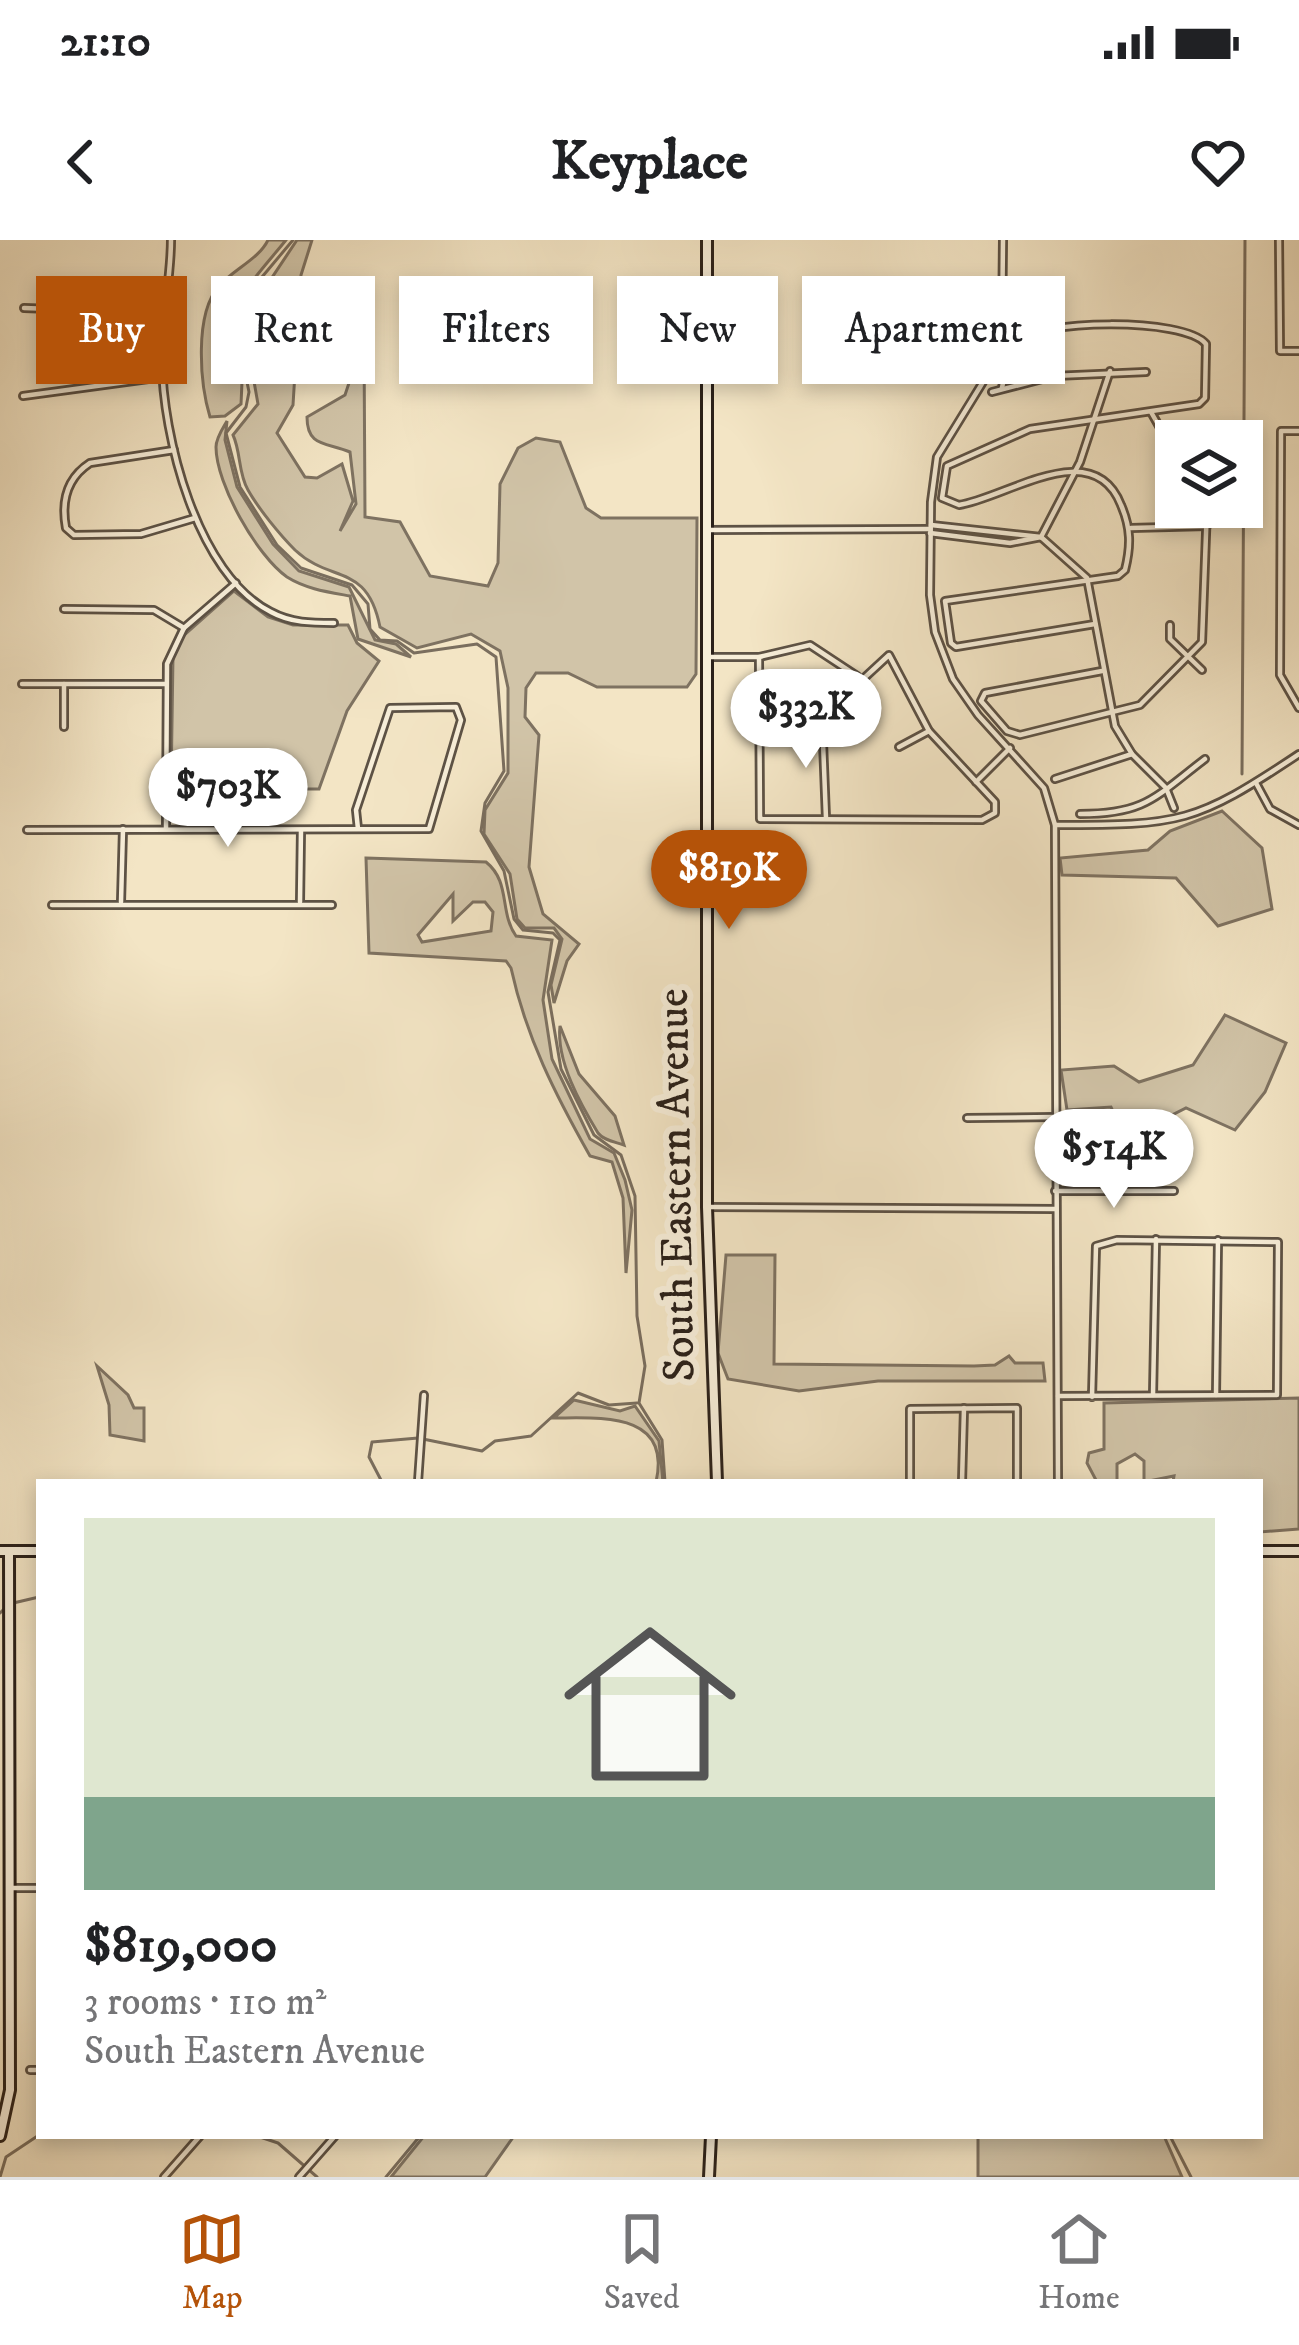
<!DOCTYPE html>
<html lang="en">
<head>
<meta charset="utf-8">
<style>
	:root { --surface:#fff; --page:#f6f6f6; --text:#202124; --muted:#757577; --line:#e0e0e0; --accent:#b45309 }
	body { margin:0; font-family:"IM FELL DW Pica",serif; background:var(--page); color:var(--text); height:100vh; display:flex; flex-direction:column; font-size:45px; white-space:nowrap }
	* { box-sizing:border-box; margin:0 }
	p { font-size:39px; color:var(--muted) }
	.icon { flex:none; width:66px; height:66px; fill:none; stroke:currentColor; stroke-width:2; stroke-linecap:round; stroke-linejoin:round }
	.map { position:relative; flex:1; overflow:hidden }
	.sheet { position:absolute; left:36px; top:1239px; width:1227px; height:660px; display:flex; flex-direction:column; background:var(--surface); border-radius:0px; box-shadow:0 6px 18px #0003 }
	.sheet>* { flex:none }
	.top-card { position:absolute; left:36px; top:36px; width:1227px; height:108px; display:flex; gap:24px }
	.buttons { position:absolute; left:1155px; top:180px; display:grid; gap:24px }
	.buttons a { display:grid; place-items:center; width:108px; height:108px; border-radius:0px; background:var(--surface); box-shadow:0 6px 18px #0003; font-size:60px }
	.price { position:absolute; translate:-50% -102px; padding:0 27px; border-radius:42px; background:#fff; color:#222; font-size:39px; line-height:78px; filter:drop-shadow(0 3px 6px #0008) }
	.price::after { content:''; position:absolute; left:50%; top:72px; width:36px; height:27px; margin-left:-18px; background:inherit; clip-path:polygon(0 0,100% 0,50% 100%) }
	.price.active { background:var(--accent); color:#fff }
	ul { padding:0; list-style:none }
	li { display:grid; align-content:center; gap:24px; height:636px; padding:0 48px }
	li span { display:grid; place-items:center; height:372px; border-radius:0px; color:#555 }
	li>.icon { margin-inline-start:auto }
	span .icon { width:216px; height:216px; fill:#fffc; stroke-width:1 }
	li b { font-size:51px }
	.tag { padding:0 42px; border-radius:0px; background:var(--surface); box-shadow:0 6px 18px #0003; font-size:42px; line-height:108px }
	.tag.active { background:var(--accent); color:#fff }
	.status { display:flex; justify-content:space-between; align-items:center; height:84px; padding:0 60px; background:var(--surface); direction:ltr }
	.status svg { height:33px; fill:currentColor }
	header { display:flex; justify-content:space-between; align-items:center; height:156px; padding:0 48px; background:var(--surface); font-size:54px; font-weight:700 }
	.menu { display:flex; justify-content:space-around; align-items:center; height:168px; border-top:3px solid var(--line); background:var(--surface); font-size:33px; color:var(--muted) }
	.menu a { display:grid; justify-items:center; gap:6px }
	.menu .active { color:var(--accent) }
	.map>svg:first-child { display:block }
	.green { fill:#d1c4a8; stroke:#7e7261; stroke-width:3; fill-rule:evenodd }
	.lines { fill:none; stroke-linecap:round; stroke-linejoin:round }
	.stream { stroke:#7a6e5e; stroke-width:3 }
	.minor-casing { stroke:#5d5245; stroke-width:10 }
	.secondary-casing { stroke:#2b211a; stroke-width:14 }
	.minor { stroke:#f7eed9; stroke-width:4.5 }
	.secondary { stroke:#f7eed9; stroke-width:8 }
	.labels { text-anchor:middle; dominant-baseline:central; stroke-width:12; stroke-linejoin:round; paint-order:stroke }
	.street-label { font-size:45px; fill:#2b211a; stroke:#f7eed9 }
</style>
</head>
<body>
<div class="status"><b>21:10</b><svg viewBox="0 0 49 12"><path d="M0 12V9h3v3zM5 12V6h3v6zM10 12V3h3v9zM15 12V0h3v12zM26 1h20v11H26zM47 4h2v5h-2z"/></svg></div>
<header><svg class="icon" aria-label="back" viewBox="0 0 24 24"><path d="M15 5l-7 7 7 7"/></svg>Keyplace<svg class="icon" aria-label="heart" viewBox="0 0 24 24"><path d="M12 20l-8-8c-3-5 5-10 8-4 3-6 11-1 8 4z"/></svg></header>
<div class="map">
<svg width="1299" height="1937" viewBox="0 0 1299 1937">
	<rect width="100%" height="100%" fill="#f3e5c5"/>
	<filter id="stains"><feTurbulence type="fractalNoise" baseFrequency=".00167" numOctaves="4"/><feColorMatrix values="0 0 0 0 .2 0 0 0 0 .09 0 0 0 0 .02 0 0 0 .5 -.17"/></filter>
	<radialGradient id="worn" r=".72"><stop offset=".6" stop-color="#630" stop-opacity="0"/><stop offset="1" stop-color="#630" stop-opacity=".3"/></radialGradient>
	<g class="green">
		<path d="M268 0H286C254 40 196 94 242 142L241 164 225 176 210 177C200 144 194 74 219 46 234 29 259 19 268 0Z"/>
		<path d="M297 0H312L301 35 293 165 277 193 305 237 317 238 342 224 353 261 340 291 356 264 350 212C326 202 307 207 307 177L345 155 364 98 365 277 400 282 430 336 488 346 498 323 500 244 518 208 536 198 560 202 586 268 601 278H697L696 434 687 447H597L568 433H536L526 448 525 477 539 495 529 627 543 674 579 704 567 721 554 763 551 745 562 699 554 688H525L517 679 510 634 484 594 485 570 508 533V448L500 411 471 394 417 408 380 387C367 322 331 344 295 310 280 295 258 268 248 250 238 233 241 212 233 195L258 164 250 119 237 111 239 87Z"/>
		<path d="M227 181 225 200 237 247 273 304 299 331 349 347 375 400 396 404 411 417 358 399 350 356C328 352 306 349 287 337 257 316 216 244 216 207 216 198 223 188 227 181Z"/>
		<polygon points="234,351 268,377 293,385 348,385 357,403 379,421 347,471 319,549 171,549 173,415 181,398"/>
		<polygon points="1222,571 1262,608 1272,669 1218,686 1176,638 1062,635 1060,618 1148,610 1170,591"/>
		<path d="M366 618 486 622C511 642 499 672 516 696L552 700 543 760 552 819 590 899 614 913 625 940 632 970 626 1033 623 958 612 922 590 916C555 854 526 797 511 728L506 721 369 713ZM453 654V681L473 662H485L493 672 491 691 422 702 418 695Z"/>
		<polygon points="1225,775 1286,803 1265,852 1235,890 1186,868 1125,899 1111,867 1067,870 1061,830 1114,826 1139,842 1193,825"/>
		<path d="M560 786 579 834 615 876 624 905C616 902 604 901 598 893 581 865 556 821 560 786Z"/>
		<polygon points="726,1015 775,1015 774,1124 974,1126 995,1125 1009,1116 1015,1123 1043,1123 1045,1141 878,1141 799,1151 728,1139 718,1113"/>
		<polygon points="97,1126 128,1155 134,1168 144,1168 144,1201 110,1195 109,1165"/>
		<polygon points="1299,1158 1299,1289 1260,1292 1260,1242 1173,1242 1174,1236 1144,1242 1144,1221 1135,1214 1117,1224 1117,1242 1097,1242 1087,1223 1089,1213 1104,1209 1104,1163"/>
		<path d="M574 1160 620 1171 635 1166 659 1201 663 1242H656C672 1171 600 1178 554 1178Z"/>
		<polygon points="424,1896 514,1896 485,1937 391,1937"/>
		<polygon points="978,1896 1164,1896 1182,1937 978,1937"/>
	</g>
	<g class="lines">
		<g class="stream">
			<polyline points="293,0 262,37 255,58 234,77 226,108 245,132 249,152 246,167 226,193 240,247 277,305 301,328 352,345 368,364 370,389 380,400 397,401 414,413 477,404 496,417 504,531 485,563 481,591 504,631 514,679 523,690 553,693 560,700 548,752 561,829 594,895 621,915 635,956 637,1076 645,1126 639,1163 662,1200 665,1242"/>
			<polyline points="1242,534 1245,0"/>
			<polyline points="382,1242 369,1217 372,1202 418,1198 482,1211 495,1201 531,1196 578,1153 609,1165 637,1163"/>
			<polyline points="0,1373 9,1364 39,1357"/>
			<polyline points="257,1896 278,1903 317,1937"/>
			<polyline points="1170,1896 1191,1937"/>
			<polyline points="0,1937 6,1917 39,1895"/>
			<polyline points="386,1937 420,1896"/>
		</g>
		<g class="minor-casing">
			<g id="minor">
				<path d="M171 0C171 40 161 79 162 119 162 195 197 335 271 372 291 383 312 383 334 383"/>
				<polyline points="1003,0 1002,91 991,129 937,217 931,262 930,355 935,392 953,439 978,475 1044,548 1055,585 1058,1242"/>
				<polyline points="1279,0 1280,111 1299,111"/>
				<polyline points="24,68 165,73"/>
				<path d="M1002 148 1011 103C1037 79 1184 77 1206 104L1205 158 1199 164 1030 189 947 226 942 258 959 265C1006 258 1093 194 1121 265 1131 288 1131 306 1125 330L1118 336 945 361 951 403 956 407 1095 384"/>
				<polyline points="992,152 1054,136 1146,132"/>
				<polyline points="23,156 163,137"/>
				<polyline points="1151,172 1176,216"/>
				<polyline points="1299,191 1281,191 1280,435 1299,468"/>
				<path d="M174 210 90 223C67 238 61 261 66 288L74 295 141 294 195 278"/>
				<polyline points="931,285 1041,297"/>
				<polyline points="1131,288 1207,286"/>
				<polyline points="707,290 929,289"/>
				<polyline points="930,293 1010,303 1041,297"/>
				<polyline points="1041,297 1087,338 1115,486 1132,514 1166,548 1174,568"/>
				<polyline points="1041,297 1080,222 1110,131"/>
				<polyline points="64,369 154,370 184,388"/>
				<polyline points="1170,385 1170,399 1202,430"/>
				<polyline points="707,417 759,417 810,405 857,436"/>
				<polyline points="759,417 760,579 982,580 995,573 995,562 929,491 889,415 822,477 759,485"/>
				<polyline points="1102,431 985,453 981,461 1007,491 1020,495 1140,465 1202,402 1207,267"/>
				<polyline points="22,444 166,444"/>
				<polyline points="64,444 64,487"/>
				<polyline points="822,477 826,578"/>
				<polyline points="899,507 929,491"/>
				<polyline points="1055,539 1132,514"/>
				<polyline points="976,542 1010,508"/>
				<polyline points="1256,543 1270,569 1299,585"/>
				<path d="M1080 574C1146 574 1155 557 1205 519"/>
				<path d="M1055 585C1181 585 1194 584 1299 514"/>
				<polyline points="166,589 167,424 184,388 236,343"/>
				<polyline points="27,590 429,589 461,480 456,467 390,468 356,570 358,589"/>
				<polyline points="121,662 123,589"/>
				<polyline points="300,662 301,590"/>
				<polyline points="52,665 332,665"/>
				<polyline points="967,878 1055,877"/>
				<polyline points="1055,951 1174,951"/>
				<polyline points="707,967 1055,969"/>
				<polyline points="1153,1155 1156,999"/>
				<polyline points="1216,1155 1218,1000"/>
				<polyline points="1058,1156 1277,1155 1278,1002 1117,1000 1096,1006 1092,1157"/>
				<polyline points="418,1242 424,1155"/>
				<polyline points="910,1242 910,1169 1017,1168 1017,1242"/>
				<polyline points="962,1242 964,1168"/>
				<polyline points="11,1648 39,1648"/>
				<polyline points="30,1830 39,1830"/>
				<polyline points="164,1937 200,1896"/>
				<polyline points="299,1937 335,1896"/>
			</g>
		</g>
		<g class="secondary-casing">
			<g id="secondary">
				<polyline points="707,0 707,967 717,1242"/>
				<polyline points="0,1311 39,1311"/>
				<polyline points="1260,1311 1299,1311"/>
				<polyline points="0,1896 10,1850 9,1311"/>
				<polyline points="709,1937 711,1896"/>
			</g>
		</g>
		<use href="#minor" class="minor"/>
		<use href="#secondary" class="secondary"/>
	</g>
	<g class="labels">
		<g class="street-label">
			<text transform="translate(677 945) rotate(-91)">South Eastern Avenue</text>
		</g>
	</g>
	<rect width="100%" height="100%" filter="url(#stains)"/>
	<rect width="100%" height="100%" fill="url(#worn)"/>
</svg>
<div class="buttons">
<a><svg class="icon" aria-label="layers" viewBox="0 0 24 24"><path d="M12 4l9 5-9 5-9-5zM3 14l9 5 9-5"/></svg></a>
</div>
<b class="price" style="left:806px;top:531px">$332K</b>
<b class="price" style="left:228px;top:610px">$703K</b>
<b class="price active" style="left:729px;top:692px">$819K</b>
<b class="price" style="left:1114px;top:971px">$514K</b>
<div class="top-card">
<a class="tag active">Buy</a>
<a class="tag">Rent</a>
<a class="tag">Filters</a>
<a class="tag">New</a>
<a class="tag">Apartment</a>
</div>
<section class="sheet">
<ul>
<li><span style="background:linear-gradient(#dfe7d0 75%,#7fa58c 0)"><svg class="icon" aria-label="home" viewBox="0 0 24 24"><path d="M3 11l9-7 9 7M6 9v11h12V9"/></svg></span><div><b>$819,000</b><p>3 rooms · 110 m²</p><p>South Eastern Avenue</p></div></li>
</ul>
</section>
</div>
<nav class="menu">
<a class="active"><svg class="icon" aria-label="map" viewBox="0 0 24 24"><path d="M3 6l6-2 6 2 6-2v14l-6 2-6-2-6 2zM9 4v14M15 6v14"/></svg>Map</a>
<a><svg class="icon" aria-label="saved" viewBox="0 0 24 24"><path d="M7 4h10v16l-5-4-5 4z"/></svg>Saved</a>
<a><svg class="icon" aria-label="home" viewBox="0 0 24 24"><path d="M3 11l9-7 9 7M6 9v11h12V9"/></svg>Home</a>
</nav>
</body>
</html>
